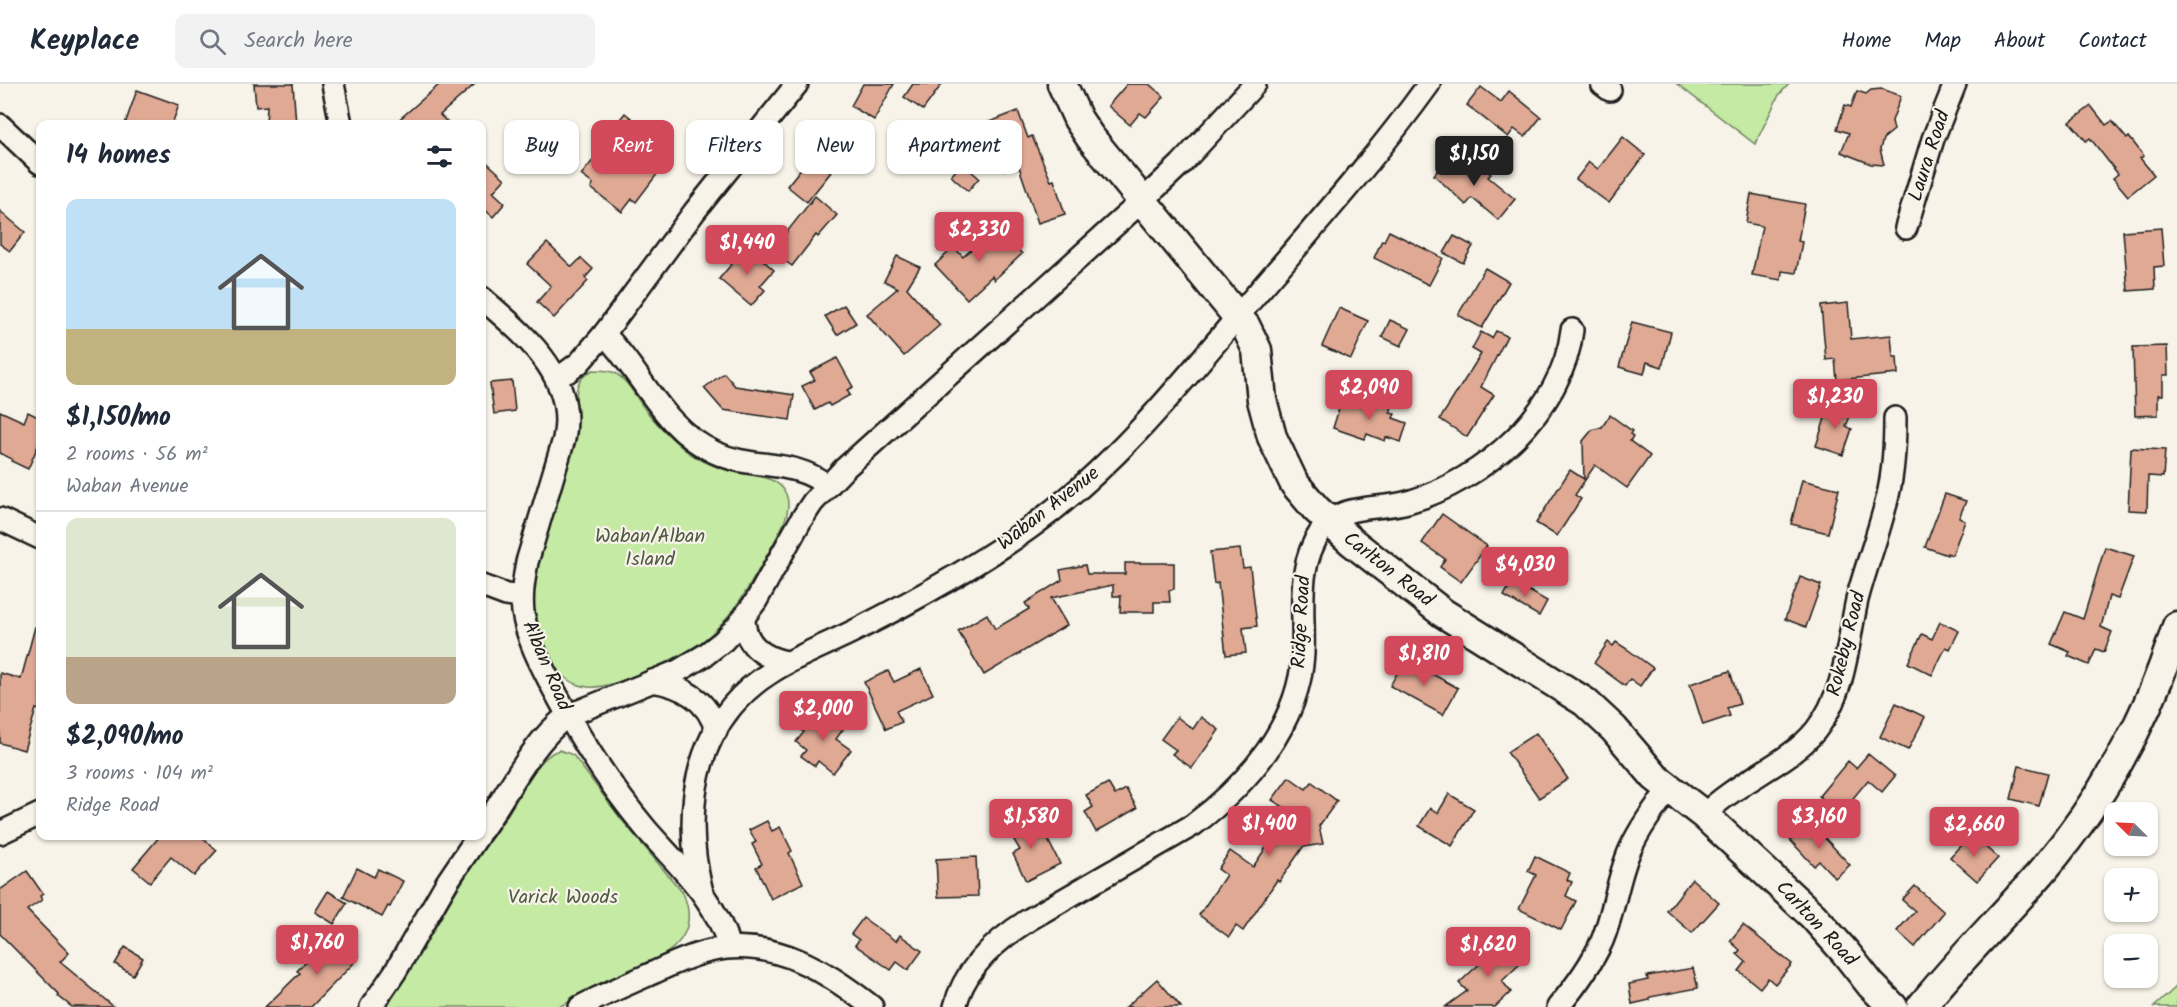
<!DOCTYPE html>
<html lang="en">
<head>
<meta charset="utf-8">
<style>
	:root { --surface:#fff; --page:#f2f2f3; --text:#1f2937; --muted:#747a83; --line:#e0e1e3; --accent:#d1495b }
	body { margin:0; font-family:Kalam,sans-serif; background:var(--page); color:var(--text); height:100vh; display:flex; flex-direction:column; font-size:22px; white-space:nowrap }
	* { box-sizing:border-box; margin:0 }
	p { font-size:20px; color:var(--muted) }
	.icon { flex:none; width:33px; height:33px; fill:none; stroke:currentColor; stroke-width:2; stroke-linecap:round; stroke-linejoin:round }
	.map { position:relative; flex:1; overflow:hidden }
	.side { position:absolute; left:36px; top:36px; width:450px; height:720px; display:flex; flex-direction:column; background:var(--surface); border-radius:12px; box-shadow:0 2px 4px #0004 }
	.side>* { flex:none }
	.top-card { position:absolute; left:504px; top:36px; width:570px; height:54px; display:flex; gap:12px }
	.needle { width:39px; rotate:294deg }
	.controls { position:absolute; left:2104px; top:718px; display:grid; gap:12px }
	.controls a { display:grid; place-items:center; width:54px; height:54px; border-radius:12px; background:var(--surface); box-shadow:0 2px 4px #0004; font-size:30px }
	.price { position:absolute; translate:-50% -51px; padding:0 14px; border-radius:6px; background:var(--accent); color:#fff; font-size:20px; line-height:39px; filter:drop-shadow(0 2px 3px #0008) }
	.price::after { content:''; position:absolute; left:50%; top:36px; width:18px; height:14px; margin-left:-9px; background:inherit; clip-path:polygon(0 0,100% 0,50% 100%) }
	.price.on { background:#222; color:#fff }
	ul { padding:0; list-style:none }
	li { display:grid; align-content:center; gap:12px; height:318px; padding:0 30px }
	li+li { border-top:2px solid var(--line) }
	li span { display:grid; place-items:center; height:186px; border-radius:12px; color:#555 }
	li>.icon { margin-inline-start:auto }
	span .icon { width:108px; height:108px; fill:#fffc; stroke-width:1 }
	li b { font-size:26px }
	h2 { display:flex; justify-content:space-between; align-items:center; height:72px; padding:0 30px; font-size:26px }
	.tag { padding:0 21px; border-radius:12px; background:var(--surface); box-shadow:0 2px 4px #0004; font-size:21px; line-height:54px }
	.tag.on { background:var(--accent); color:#fff }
	header { display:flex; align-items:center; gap:36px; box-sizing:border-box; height:84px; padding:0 30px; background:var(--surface); border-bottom:2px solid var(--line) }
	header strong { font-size:28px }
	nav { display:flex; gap:33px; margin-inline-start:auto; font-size:21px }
	.search { width:420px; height:54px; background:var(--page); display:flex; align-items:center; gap:15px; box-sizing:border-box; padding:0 21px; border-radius:12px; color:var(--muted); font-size:22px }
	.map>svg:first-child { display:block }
	.green { fill:#c5eaa4; stroke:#708360; stroke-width:1.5 }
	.building { fill:#dfa994; stroke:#1c1c1c; stroke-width:1.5 }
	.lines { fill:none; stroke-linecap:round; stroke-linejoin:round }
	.street-casing { stroke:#1c1c1c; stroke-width:26 }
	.secondary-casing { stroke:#1c1c1c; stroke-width:33 }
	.street { stroke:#f7f3e8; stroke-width:21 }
	.secondary { stroke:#f7f3e8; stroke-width:28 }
	.labels { text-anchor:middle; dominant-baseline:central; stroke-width:4.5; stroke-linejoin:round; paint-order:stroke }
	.street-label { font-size:20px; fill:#1c1c1c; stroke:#f7f3e8 }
	.park-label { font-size:20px; fill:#4f5a45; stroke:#f7f3e8 }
</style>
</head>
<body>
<header>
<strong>Keyplace</strong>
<div class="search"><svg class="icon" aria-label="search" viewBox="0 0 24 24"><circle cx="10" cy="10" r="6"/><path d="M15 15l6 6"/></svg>Search here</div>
<nav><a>Home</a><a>Map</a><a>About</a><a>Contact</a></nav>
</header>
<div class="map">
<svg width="2177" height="923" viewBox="0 0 2177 923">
	<rect width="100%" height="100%" fill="#f7f3e8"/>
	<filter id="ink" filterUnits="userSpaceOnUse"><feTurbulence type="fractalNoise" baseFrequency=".0167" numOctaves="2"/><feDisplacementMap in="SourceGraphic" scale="12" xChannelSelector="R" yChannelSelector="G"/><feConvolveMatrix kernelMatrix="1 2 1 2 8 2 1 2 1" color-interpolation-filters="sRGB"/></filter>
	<g filter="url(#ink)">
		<g class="green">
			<polygon points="1677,0 1789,0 1779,11 1755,60"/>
			<path d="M593 286C601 286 609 286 615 289 629 297 637 316 647 328 659 342 673 357 689 369 700 376 713 382 726 386 744 392 778 389 786 410 794 429 777 452 768 469 751 500 735 529 708 553 689 570 614 606 588 603 551 599 531 547 532 514 532 490 541 466 548 444 556 415 565 386 574 357 575 351 577 344 577 337 578 315 569 298 593 286Z"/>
			<path d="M559 666 573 671 621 735 683 809C708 867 640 882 601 900 591 905 566 922 556 923 538 923 519 923 501 923 463 923 425 923 386 923 410 891 428 855 448 821 466 790 486 762 506 733 519 714 537 672 559 666Z"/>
			<polygon points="2177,901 2177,923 2154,923 2175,904"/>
		</g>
		<g class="building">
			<polygon points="254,0 293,0 296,40 266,40 267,22 256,23"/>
			<polygon points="440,0 475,0 440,31 449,40 394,40"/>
			<polygon points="863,0 894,0 874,36 851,22"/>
			<polygon points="913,0 942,0 923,26 904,13"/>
			<polygon points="1127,0 1149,0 1164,13 1146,33 1140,29 1130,41 1108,22"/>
			<polygon points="1481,3 1501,18 1509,7 1541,33 1525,53 1514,45 1508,53 1467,21"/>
			<polygon points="1882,5 1901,12 1892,37 1894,46 1883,55 1880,65 1884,81 1871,80 1841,68 1849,49 1837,45 1845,21 1851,23 1857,7 1866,10 1871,6"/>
			<polygon points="137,6 179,21 172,40 125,40"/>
			<polygon points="2091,22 2106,41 2112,37 2127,55 2129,53 2144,72 2140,74 2154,91 2128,112 2113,94 2118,90 2090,54 2086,57 2070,38"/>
			<polygon points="1018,27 1028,54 1032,52 1051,97 1054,96 1065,130 1038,139 1018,80 1004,86 998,71 993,77 979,42"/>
			<polygon points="625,29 647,47 630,67 658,89 636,118 632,115 622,128 591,104 593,100 581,91 611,54 607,51"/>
			<polygon points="1623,53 1645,71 1609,119 1576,95 1589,78 1598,85"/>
			<polygon points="1450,71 1472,87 1478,80 1491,90 1488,93 1515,115 1498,136 1472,114 1466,121 1434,91"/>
			<polygon points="811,72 831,88 807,118 787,102"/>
			<polygon points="482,74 505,95 493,108 505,119 493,133 482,123"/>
			<polygon points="962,79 979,94 968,107 951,92"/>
			<polygon points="1751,110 1805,120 1798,157 1802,158 1796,189 1782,187 1781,196 1752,191 1762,142 1746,139"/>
			<polygon points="815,112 837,131 818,153 816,151 792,182 772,167"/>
			<polygon points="0,127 25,148 10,167 0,160"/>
			<polygon points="997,142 1022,170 994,196 992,192 967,215 935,181 954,163 963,173"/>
			<polygon points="2161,144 2164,182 2154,183 2155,205 2128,207 2123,147"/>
			<polygon points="1389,147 1443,174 1429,201 1374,174 1382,156 1384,157"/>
			<polygon points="1454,152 1473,162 1463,179 1444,169"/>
			<polygon points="547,159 572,183 581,174 593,185 585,194 588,197 554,234 537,218 551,202 527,180"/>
			<polygon points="747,162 774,186 760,202 765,206 751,222 719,195"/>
			<polygon points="897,172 920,183 907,204 940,241 904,272 867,230 898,204 884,197"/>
			<polygon points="1485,184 1509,198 1482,244 1458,231"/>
			<polygon points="1848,219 1851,255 1891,251 1893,273 1897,273 1898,290 1837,296 1835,275 1826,276 1821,222"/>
			<polygon points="844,221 856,239 837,251 825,232"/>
			<polygon points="1339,224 1368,237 1351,275 1322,262"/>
			<polygon points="1390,236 1410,245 1401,262 1382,253"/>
			<polygon points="1632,238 1671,248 1662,283 1647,278 1644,290 1619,283"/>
			<polygon points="1496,247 1507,252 1481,303 1494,311 1467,353 1440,335 1481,270 1472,265 1481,248 1492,254"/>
			<polygon points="2167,262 2168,291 2163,291 2163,311 2158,311 2158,331 2135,332 2133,263"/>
			<polygon points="837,274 853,303 847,306 850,311 830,322 828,319 815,326 802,302 815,296 810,288"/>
			<polygon points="724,289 735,302 794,311 790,336 723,326 704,304"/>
			<polygon points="512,297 515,327 494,330 490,299"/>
			<polygon points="1342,315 1373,326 1376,317 1392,323 1390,329 1395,330 1393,334 1407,339 1401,358 1386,353 1385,357 1367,350 1365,355 1333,344"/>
			<polygon points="1830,319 1852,326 1846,343 1852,345 1843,371 1816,362"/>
			<polygon points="0,327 24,338 28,328 40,334 40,357 28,385 11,377 12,375 0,369"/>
			<polygon points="1610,331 1632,347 1630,350 1633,352 1630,357 1650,372 1627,404 1595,381 1575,411 1581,415 1557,452 1536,439 1570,386 1584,395 1583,357 1592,346 1602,343"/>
			<polygon points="2131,364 2165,366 2163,393 2148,392 2147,427 2128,426"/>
			<polygon points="1802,396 1839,405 1828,449 1791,440"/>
			<polygon points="1945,410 1966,417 1959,434 1965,437 1952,471 1947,469 1947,471 1925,463"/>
			<polygon points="1442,430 1487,462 1461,498 1440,483 1445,475 1422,459"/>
			<polygon points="2105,463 2134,472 2118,515 2109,512 2101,543 2112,548 2104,568 2096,565 2089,581 2068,572 2070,568 2051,560 2065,528 2083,535"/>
			<polygon points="1240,465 1243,484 1250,483 1257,542 1243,544 1246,569 1226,571 1218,499 1214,500 1210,468"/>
			<polygon points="1125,479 1174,479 1174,505 1169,506 1170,518 1154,518 1154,528 1120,528 1121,512 1113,512 1113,501 1051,514 1067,541 984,591 958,547 987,530 995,545 1029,525 1025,519 1062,496 1060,486 1085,481 1087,490 1125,490"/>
			<polygon points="1800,493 1821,501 1806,543 1785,535"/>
			<polygon points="1512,497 1547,517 1539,532 1504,512"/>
			<polygon points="1940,538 1959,547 1950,565 1946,563 1932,591 1908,579 1922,550 1932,555"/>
			<polygon points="35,543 40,543 40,626 36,625 24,666 0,659 0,589 21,595"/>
			<polygon points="1608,558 1613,562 1616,558 1627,565 1653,584 1640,602 1630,595 1625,602 1594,579"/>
			<polygon points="1405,575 1458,604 1443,631 1390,602"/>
			<polygon points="921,585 933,610 896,627 902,638 886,645 864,598 888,587 894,598"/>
			<polygon points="1730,587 1740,620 1727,624 1730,632 1703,641 1690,600"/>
			<polygon points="1896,619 1925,633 1908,666 1880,653"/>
			<polygon points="818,624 844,644 836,655 851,666 833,689 818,677 815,682 801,672 806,666 796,658 804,648 801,646"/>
			<polygon points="1177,633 1193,645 1201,633 1219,646 1192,684 1172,670 1176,666 1161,655"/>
			<polygon points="1536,649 1568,695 1539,714 1507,668"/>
			<polygon points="1868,670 1895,692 1882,708 1868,696 1845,724 1837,718 1833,723 1819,712 1848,677 1856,684"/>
			<polygon points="2019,682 2048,689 2039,722 2011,715"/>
			<polygon points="1289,693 1306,705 1312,698 1337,717 1319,742 1323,760 1303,763 1279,798 1277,796 1243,847 1236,842 1229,853 1199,831 1226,791 1218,785 1230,767 1253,783 1273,753 1267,749 1285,724 1272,716"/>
			<polygon points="1108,699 1115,711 1126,705 1137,724 1096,748 1085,728 1093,723 1086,711"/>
			<polygon points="1449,710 1474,725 1452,762 1419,742 1430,724 1438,729"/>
			<polygon points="1017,729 1031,752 1037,749 1040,755 1046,752 1060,780 1026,797 1013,770 1020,766 1003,738"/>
			<polygon points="767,737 772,747 780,743 792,767 789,769 803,799 771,815 756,783 762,780 752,760 756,758 749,746"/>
			<polygon points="1809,737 1850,781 1835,794 1819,777 1814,782 1790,756"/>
			<polygon points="1971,750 1998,774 1977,797 1950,773"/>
			<polygon points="160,752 200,752 217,766 194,792 171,773 150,798 133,784"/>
			<polygon points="1535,772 1570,789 1567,796 1572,798 1566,812 1576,817 1561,846 1519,825 1536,791 1528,787"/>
			<polygon points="976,773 978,812 938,813 936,775"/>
			<polygon points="357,784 374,793 378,785 403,797 390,823 388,822 382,833 343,813"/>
			<polygon points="27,787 43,810 40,812 42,816 27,826 69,869 60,878 114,923 72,923 58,912 59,910 0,850 0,806"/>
			<polygon points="1692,795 1719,819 1692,849 1667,827"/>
			<polygon points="1915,802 1944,828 1915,863 1897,847 1915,827 1902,816"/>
			<polygon points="328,807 347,819 334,840 315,828"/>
			<polygon points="863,834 896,857 900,851 922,867 908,886 897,878 891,886 855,861 859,856 851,850"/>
			<polygon points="1743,841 1792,880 1775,900 1768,894 1760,904 1739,887 1746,878 1737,870 1740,866 1730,857"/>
			<polygon points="333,851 359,872 352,881 311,923 265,923 300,889 297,887"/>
			<polygon points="1496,852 1521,879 1502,897 1511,908 1495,923 1445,923 1467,907 1459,899 1489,871 1483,864"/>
			<polygon points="125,863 143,874 133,891 115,880"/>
			<polygon points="1693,884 1698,904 1650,913 1650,916 1632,920 1629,900 1648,896 1647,892"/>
			<polygon points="1157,895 1181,923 1126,923"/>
		</g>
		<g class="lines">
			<g class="street-casing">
				<g id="street">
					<polyline points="333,0 341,40"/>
					<polyline points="1602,0 1610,6"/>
					<polyline points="0,41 40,79"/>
					<polyline points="1906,144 1933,55 1955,0"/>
					<path d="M482 214C524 251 577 292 564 355L527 478C524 495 521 511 523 528 527 555 541 581 553 604 580 655 609 701 646 745 678 782 716 814 729 863"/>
					<path d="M604 250C642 288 662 344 714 368 754 387 791 373 828 402"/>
					<polyline points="556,293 567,288 579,279 604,250 695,127 797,0"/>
					<polyline points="0,435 40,454"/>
					<polyline points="482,502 506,511 522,513"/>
					<path d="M744 534C744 560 762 573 786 578"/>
					<path d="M652 597C681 601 709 616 716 647"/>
					<path d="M1704 731C1738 696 1788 681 1816 646 1846 608 1847 561 1857 516 1866 481 1880 447 1888 411 1894 385 1895 360 1895 334"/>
					<path d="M482 746C508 709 531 659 567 632L678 587 705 571 723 557 738 541 756 517 801 436 813 418 844 385 1142 117 1181 80 1255 0"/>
					<polyline points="0,749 40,730"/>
					<path d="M702 808C686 746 689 674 732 622 765 582 813 568 858 545 917 515 977 482 1031 443 1118 380 1185 295 1254 213 1314 143 1375 75 1429 0"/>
					<polyline points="371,923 395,888 447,798 478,752"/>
					<path d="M580 923C604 910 630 899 655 888 674 879 694 870 714 866 774 854 827 887 872 923"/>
					<path d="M955 923C964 884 998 855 1030 835L1193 741C1247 701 1299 641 1303 570 1305 528 1295 484 1321 447 1341 418 1376 427 1408 418 1483 397 1563 327 1572 246"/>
					<path d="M1558 923C1575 903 1591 881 1602 857 1614 828 1617 797 1629 768 1639 745 1654 725 1669 705"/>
				</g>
			</g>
			<g class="secondary-casing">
				<g id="secondary">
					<polyline points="1062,0 1078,35 1090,53 1246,243 1257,266 1262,316 1272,353 1294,399 1316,425 1352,458 1443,529 1585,618 1614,645 1655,693 1704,731 1813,832 1845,868 1871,901 1893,923"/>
					<path d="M1921 923C1960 874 2005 831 2045 784 2104 713 2150 630 2177 542"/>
				</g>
			</g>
			<use href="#street" class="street"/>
			<use href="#secondary" class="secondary"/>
		</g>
	</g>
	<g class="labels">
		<g class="street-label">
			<text transform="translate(1930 72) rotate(-72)">Laura Road</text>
			<text transform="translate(1049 425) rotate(-38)">Waban Avenue</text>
			<text transform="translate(1388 486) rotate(38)">Carlton Road</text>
			<text transform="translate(1302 538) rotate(-87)">Ridge Road</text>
			<text transform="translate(1847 560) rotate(-76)">Rokeby Road</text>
			<text transform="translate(546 582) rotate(67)">Alban Road</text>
			<text transform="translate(1816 840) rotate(47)">Carlton Road</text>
		</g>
		<g class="park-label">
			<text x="650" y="453">Waban/Alban<tspan x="650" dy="23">Island</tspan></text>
			<text x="563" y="814">Varick Woods</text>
		</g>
	</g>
</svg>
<div class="controls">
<a><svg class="needle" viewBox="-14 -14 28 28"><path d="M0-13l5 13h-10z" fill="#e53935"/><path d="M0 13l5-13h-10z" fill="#747a83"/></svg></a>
<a>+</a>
<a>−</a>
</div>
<b class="price on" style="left:1474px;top:103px">$1,150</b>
<b class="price" style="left:979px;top:179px">$2,330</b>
<b class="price" style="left:747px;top:192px">$1,440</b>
<b class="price" style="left:1369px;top:337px">$2,090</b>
<b class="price" style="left:1835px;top:346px">$1,230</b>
<b class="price" style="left:1525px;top:514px">$4,030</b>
<b class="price" style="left:1424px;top:603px">$1,810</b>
<b class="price" style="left:823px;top:658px">$2,000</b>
<b class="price" style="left:1031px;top:766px">$1,580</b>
<b class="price" style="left:1819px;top:766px">$3,160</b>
<b class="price" style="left:1269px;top:773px">$1,400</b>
<b class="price" style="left:1974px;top:774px">$2,660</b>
<b class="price" style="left:317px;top:892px">$1,760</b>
<b class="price" style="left:1488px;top:894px">$1,620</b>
<div class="top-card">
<a class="tag">Buy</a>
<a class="tag on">Rent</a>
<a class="tag">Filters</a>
<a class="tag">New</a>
<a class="tag">Apartment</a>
</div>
<section class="side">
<h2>14 homes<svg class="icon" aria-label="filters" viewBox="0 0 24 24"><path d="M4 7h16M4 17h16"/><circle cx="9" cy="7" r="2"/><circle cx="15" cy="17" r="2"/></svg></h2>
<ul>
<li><span style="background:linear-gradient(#bfe0f5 70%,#c2b280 0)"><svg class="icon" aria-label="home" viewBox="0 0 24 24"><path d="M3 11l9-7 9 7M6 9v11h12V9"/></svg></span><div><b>$1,150/mo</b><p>2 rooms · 56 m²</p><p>Waban Avenue</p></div></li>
<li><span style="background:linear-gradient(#dfe7d0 75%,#b9a48a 0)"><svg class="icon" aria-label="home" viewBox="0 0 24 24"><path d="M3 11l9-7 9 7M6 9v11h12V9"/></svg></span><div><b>$2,090/mo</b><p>3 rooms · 104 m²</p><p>Ridge Road</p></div></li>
</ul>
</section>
</div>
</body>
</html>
